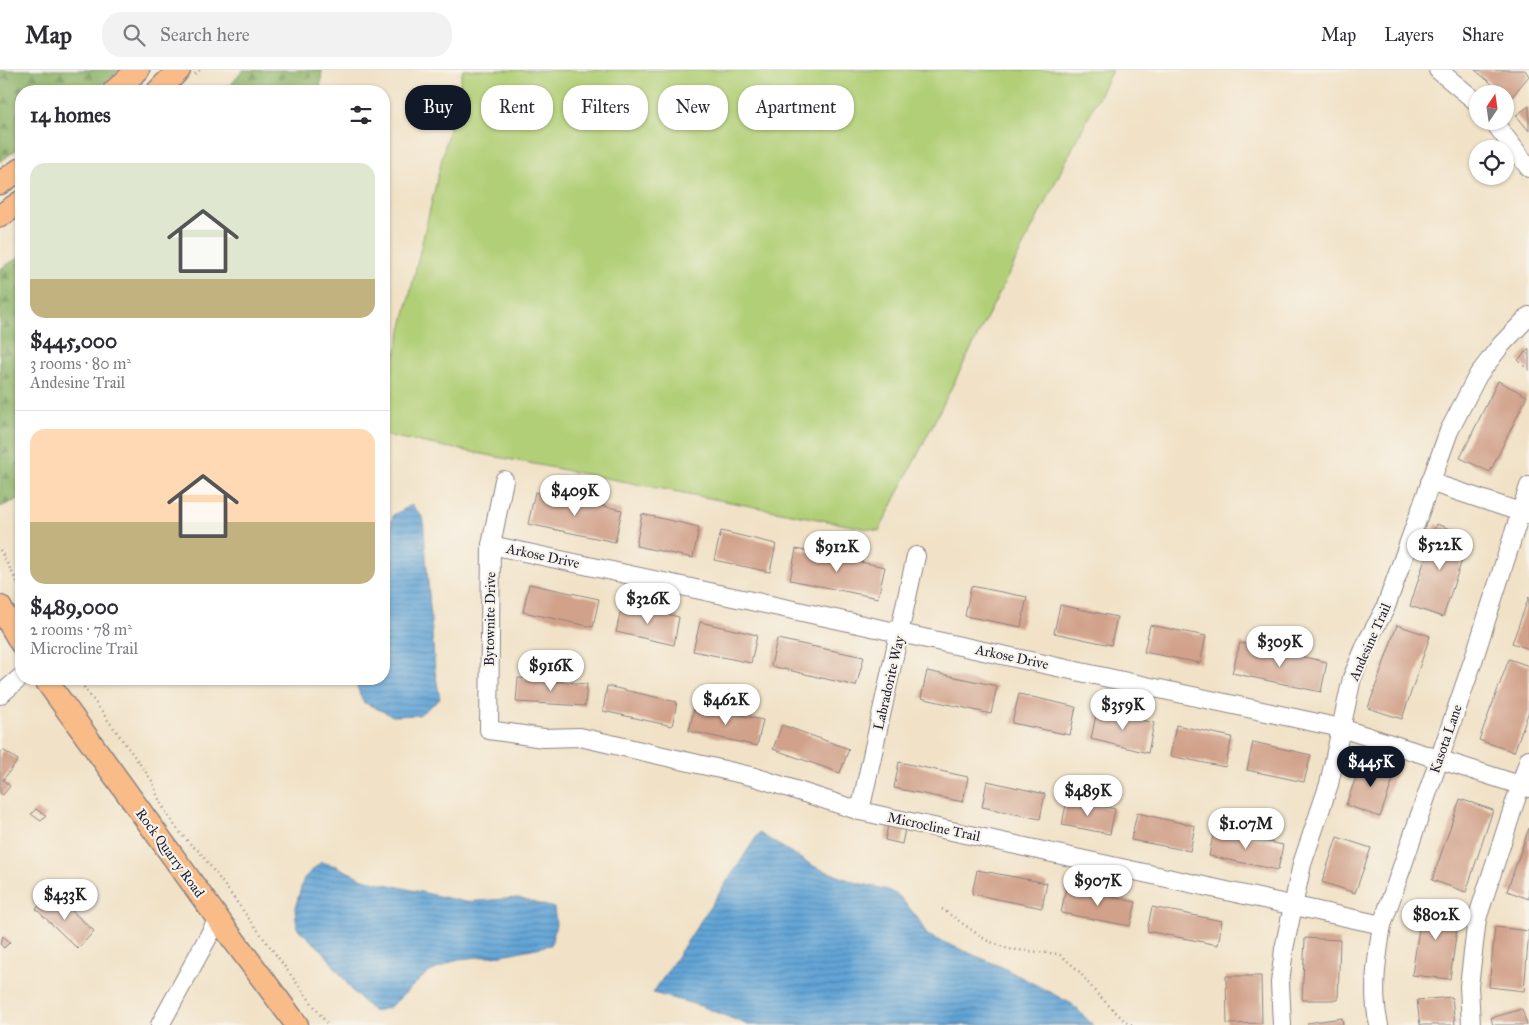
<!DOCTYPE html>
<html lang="en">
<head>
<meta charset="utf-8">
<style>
	:root { --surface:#fff; --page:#f2f2f3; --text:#2b2b33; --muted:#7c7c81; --line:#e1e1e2; --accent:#111827 }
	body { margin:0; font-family:"IM FELL Great Primer",serif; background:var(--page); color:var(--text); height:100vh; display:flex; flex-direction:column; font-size:19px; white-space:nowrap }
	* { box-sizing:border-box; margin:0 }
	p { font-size:16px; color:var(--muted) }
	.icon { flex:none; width:28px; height:28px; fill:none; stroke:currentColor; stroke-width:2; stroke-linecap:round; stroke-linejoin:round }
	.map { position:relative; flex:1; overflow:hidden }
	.panel { position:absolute; left:15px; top:15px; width:375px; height:600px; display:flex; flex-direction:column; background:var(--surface); border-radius:20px; box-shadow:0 1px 4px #0004 }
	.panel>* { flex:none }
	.hud { position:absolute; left:405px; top:15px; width:475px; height:45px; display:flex; gap:10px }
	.needle { width:32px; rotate:13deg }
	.fabs { position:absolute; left:1469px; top:15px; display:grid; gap:10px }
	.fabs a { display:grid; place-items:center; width:45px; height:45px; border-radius:50%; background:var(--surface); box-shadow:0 1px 4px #0004; font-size:25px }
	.price { position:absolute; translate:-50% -42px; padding:0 11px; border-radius:18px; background:#fff; color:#222; font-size:16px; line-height:32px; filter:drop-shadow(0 1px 2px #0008) }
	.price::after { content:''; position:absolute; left:50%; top:30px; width:15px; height:11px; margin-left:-8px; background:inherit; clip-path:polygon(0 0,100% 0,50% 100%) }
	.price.current { background:var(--accent); color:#fff }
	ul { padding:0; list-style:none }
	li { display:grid; align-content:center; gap:10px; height:265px; padding:0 15px }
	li+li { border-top:1px solid var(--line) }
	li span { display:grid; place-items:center; height:155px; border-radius:15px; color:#555 }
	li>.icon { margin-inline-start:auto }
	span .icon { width:90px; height:90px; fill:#fffc; stroke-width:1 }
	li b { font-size:21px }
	h2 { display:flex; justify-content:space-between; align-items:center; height:60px; padding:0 15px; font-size:21px }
	.pill { padding:0 18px; border-radius:20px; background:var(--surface); box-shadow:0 1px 4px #0004; font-size:18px; line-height:45px }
	.pill.current { background:var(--accent); color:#fff }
	header { display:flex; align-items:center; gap:30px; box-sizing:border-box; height:70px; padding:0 25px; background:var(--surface); border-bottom:1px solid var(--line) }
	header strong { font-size:24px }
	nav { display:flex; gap:28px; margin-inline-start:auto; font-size:18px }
	.search { width:350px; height:45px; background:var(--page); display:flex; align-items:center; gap:12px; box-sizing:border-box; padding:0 18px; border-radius:20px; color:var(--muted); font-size:19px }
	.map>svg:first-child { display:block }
	.green { fill:#b1cf76; stroke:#6a7858 }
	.forest { fill:url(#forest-firs); stroke:#576a51 }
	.water { fill:url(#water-rules); stroke:#426388 }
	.building { fill:#d1a18a }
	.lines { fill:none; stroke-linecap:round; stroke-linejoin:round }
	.minor-casing { stroke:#8a8281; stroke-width:20 }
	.major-casing { stroke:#8a8281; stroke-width:25 }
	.path { stroke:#8a8281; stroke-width:2.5; stroke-dasharray:1 4; stroke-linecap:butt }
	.minor { stroke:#fff; stroke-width:18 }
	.major { stroke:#f9bc89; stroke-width:22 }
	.labels { text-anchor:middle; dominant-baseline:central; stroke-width:4.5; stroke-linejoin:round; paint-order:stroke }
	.street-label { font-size:14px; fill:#22223b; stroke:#f7f3e8 }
</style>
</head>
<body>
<header>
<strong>Map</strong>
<div class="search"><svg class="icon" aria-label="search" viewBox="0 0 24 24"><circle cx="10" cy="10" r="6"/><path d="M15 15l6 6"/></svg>Search here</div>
<nav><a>Map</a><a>Layers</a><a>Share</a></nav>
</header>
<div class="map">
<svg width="1529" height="955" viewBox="0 0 1529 955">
	<defs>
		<pattern id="forest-firs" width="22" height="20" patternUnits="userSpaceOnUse" patternTransform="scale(1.25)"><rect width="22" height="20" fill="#8cb267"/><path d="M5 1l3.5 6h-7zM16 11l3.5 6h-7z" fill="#729056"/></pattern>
		<pattern id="water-rules" width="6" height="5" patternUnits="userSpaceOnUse" patternTransform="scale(1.25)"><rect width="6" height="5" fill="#62a4d6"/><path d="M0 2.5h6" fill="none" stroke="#5085af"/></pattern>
	</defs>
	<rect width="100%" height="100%" fill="#f7f3e8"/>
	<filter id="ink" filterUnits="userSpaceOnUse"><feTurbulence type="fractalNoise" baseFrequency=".02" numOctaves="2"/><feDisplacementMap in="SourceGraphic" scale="10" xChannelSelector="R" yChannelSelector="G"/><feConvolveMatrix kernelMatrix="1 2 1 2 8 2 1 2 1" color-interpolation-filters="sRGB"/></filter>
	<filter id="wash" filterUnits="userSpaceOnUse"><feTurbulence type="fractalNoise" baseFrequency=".0096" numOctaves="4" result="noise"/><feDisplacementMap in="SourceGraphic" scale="20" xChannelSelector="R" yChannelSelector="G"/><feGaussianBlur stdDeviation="1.12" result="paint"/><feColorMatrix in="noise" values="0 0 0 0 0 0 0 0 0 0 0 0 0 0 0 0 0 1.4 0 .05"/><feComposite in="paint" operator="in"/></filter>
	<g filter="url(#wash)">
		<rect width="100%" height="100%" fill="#f1e2c7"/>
		<polygon class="green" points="463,0 1112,0 879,461 384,365 384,333"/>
		<g class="forest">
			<polygon points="0,0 120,0 94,21 21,21 21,76 0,92"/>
			<polygon points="243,0 322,0 320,21 226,21"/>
			<polygon points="21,186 21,428 0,437 0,199"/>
		</g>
		<g class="water">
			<polygon points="412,435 423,448 435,601 440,629 419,645 393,646 363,632 354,609 384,609 384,489 393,445"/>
			<polygon points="759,763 813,796 854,812 888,820 899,826 917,847 927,865 1002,897 1072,934 1093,955 748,955 701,936 653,923"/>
			<polygon points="321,792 336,796 363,809 465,832 518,828 554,838 556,854 551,875 502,885 458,889 426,904 390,937 374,942 355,924 323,881 297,858 295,838 304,808"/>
		</g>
		<g id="blocks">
			<g class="building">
				<polygon points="1475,0 1525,0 1529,6 1510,29"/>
				<polygon points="1529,36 1529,61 1516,45"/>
				<polygon points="1529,279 1529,301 1518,290"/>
				<polygon points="1498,311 1527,326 1490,402 1460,388"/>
				<polygon points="535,422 622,440 615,472 528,454"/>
				<polygon points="642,444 699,457 693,488 636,476"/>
				<polygon points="1436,454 1470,466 1443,547 1410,536"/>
				<polygon points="721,461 776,474 770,502 714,490"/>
				<polygon points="796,479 885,497 878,528 790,510"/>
				<polygon points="529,514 599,529 593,557 523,542"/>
				<polygon points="971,516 1027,527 1021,557 965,546"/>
				<polygon points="1529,527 1529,579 1512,573"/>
				<polygon points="622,534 679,547 674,575 616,562"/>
				<polygon points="1060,535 1117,547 1111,575 1054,563"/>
				<polygon points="700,552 757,565 751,593 693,581"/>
				<polygon points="1150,555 1206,566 1200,593 1144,582"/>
				<polygon points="1397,555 1430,566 1402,649 1368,638"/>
				<polygon points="777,569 864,587 856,616 771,596"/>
				<polygon points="1240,573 1327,592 1321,622 1232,603"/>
				<polygon points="1509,589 1529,596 1529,641 1514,682 1479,670"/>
				<polygon points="927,601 997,616 991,644 921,628"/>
				<polygon points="518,608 587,614 585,636 516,632"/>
				<polygon points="607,616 677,632 672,656 603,641"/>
				<polygon points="1019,624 1076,637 1070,665 1012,653"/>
				<polygon points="695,635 763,650 757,676 689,661"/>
				<polygon points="1097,640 1154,653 1148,683 1091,669"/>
				<polygon points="782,655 849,679 840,703 773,679"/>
				<polygon points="1176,655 1232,667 1225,697 1170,686"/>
				<polygon points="1253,672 1311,685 1304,712 1247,700"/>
				<polygon points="3,680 18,690 3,710 10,716 3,725 0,723 0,684"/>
				<polygon points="1362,690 1396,701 1380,747 1346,735"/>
				<polygon points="899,692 968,707 963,732 894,718"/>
				<polygon points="987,711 1045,724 1040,749 982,737"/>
				<polygon points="1067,729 1115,739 1110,764 1062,755"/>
				<polygon points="1460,729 1493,740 1466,822 1432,810"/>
				<polygon points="36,739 46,746 41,751 31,744"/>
				<polygon points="1137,743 1195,756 1190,781 1131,770"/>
				<polygon points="888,755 905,759 902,774 885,770"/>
				<polygon points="1529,758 1529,829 1507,821"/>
				<polygon points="1214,760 1283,775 1278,800 1209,786"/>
				<polygon points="1337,767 1371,778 1355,823 1322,812"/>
				<polygon points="977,800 1047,813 1042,838 972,824"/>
				<polygon points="1066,818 1136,832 1130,856 1061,843"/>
				<polygon points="52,823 94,861 78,879 36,839"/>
				<polygon points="1423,831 1460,837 1450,909 1412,905"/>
				<polygon points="1152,837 1222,851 1218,875 1147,861"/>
				<polygon points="1495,857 1529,861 1524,921 1489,917"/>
				<polygon points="3,866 10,872 4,878 0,874"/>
				<polygon points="1305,868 1340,870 1338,930 1302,930"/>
				<polygon points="1226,906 1261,906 1262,953 1227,954"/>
				<polygon points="1452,927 1455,955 1420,955 1417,930"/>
				<polygon points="1522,939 1527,955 1493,955 1491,948"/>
				<polygon points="1342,948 1343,955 1308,955 1307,953"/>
			</g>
		</g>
	</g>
	<g filter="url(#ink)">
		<use href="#blocks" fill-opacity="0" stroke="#8a8281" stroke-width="1"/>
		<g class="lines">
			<g class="minor-casing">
				<g id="minor">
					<polyline points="1438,0 1478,33"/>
					<polyline points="1493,51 1529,98"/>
					<polyline points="504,410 491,475 489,660 543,668 580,667 755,707 860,741 1382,855"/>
					<polyline points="1430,412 1529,445"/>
					<polyline points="491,475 1341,658 1529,718"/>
					<polyline points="0,625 21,607"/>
					<polyline points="860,741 916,486"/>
					<polyline points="160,955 218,849"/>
					<polyline points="1282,955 1280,913 1284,879 1302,794 1329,714 1352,608 1368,570 1385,539 1449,361 1478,305 1501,275 1529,246"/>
					<path d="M1379 955C1371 922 1377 888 1382 855L1473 591 1529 416"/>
					<polyline points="1471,955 1469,916 1477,849 1529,689"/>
				</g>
			</g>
			<g class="major-casing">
				<g id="major">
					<polyline points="114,21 138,0"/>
					<polyline points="158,21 179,0"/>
					<polyline points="0,113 21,99"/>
					<polyline points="0,146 21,132"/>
					<polyline points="0,537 21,573"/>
					<polyline points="45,609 218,849 297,955"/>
				</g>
			</g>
			<g class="path">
				<polyline points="195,4 200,0"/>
				<polyline points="0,480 21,519"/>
				<path d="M78 609 153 712C157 733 182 770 199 781L328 955"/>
				<polyline points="942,839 986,870 1008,879 1059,884 1077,899 1097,924 1127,953 1133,955"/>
			</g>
			<use href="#minor" class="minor"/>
			<use href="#major" class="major"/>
		</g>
	</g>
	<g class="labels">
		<g class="street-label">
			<text transform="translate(543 486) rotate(12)">Arkose Drive</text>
			<text transform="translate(490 549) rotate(-89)">Bytownite Drive</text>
			<text transform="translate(1370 572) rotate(-66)">Andesine Trail</text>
			<text transform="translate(1012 587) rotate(12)">Arkose Drive</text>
			<text transform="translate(889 613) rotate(-77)">Labradorite Way</text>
			<text transform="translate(1446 669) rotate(-71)">Kasota Lane</text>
			<text transform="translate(934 757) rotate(12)">Microcline Trail</text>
			<text transform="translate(170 783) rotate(54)">Rock Quarry Road</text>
		</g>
	</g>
</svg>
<div class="fabs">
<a><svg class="needle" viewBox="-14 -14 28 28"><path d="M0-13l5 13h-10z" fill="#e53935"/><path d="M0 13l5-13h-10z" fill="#7c7c81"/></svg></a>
<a><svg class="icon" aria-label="locate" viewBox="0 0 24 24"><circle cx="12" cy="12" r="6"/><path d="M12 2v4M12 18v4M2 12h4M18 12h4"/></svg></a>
</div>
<b class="price" style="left:575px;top:447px">$409K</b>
<b class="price" style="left:1440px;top:501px">$522K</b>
<b class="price" style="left:837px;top:503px">$912K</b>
<b class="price" style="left:648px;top:555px">$326K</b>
<b class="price" style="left:1280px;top:598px">$309K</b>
<b class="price" style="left:551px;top:622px">$916K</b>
<b class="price" style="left:726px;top:656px">$462K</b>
<b class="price" style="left:1123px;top:661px">$359K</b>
<b class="price current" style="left:1371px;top:718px">$445K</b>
<b class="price" style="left:1088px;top:747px">$489K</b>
<b class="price" style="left:1246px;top:780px">$1.07M</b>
<b class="price" style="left:1098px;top:837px">$907K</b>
<b class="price" style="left:65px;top:851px">$433K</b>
<b class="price" style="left:1436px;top:871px">$802K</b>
<div class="hud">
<a class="pill current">Buy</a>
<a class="pill">Rent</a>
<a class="pill">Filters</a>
<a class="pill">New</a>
<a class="pill">Apartment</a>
</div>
<section class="panel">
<h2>14 homes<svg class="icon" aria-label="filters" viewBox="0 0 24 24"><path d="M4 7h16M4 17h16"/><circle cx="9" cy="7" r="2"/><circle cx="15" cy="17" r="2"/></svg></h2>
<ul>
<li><span style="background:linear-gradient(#dfe7d0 75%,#c2b280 0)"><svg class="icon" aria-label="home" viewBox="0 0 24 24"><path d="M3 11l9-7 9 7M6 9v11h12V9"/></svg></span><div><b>$445,000</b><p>3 rooms · 80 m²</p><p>Andesine Trail</p></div></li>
<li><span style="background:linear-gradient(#ffd9b3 60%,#c2b280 0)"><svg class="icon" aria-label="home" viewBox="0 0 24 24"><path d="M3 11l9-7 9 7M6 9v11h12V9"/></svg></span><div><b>$489,000</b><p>2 rooms · 78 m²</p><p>Microcline Trail</p></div></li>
</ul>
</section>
</div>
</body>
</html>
